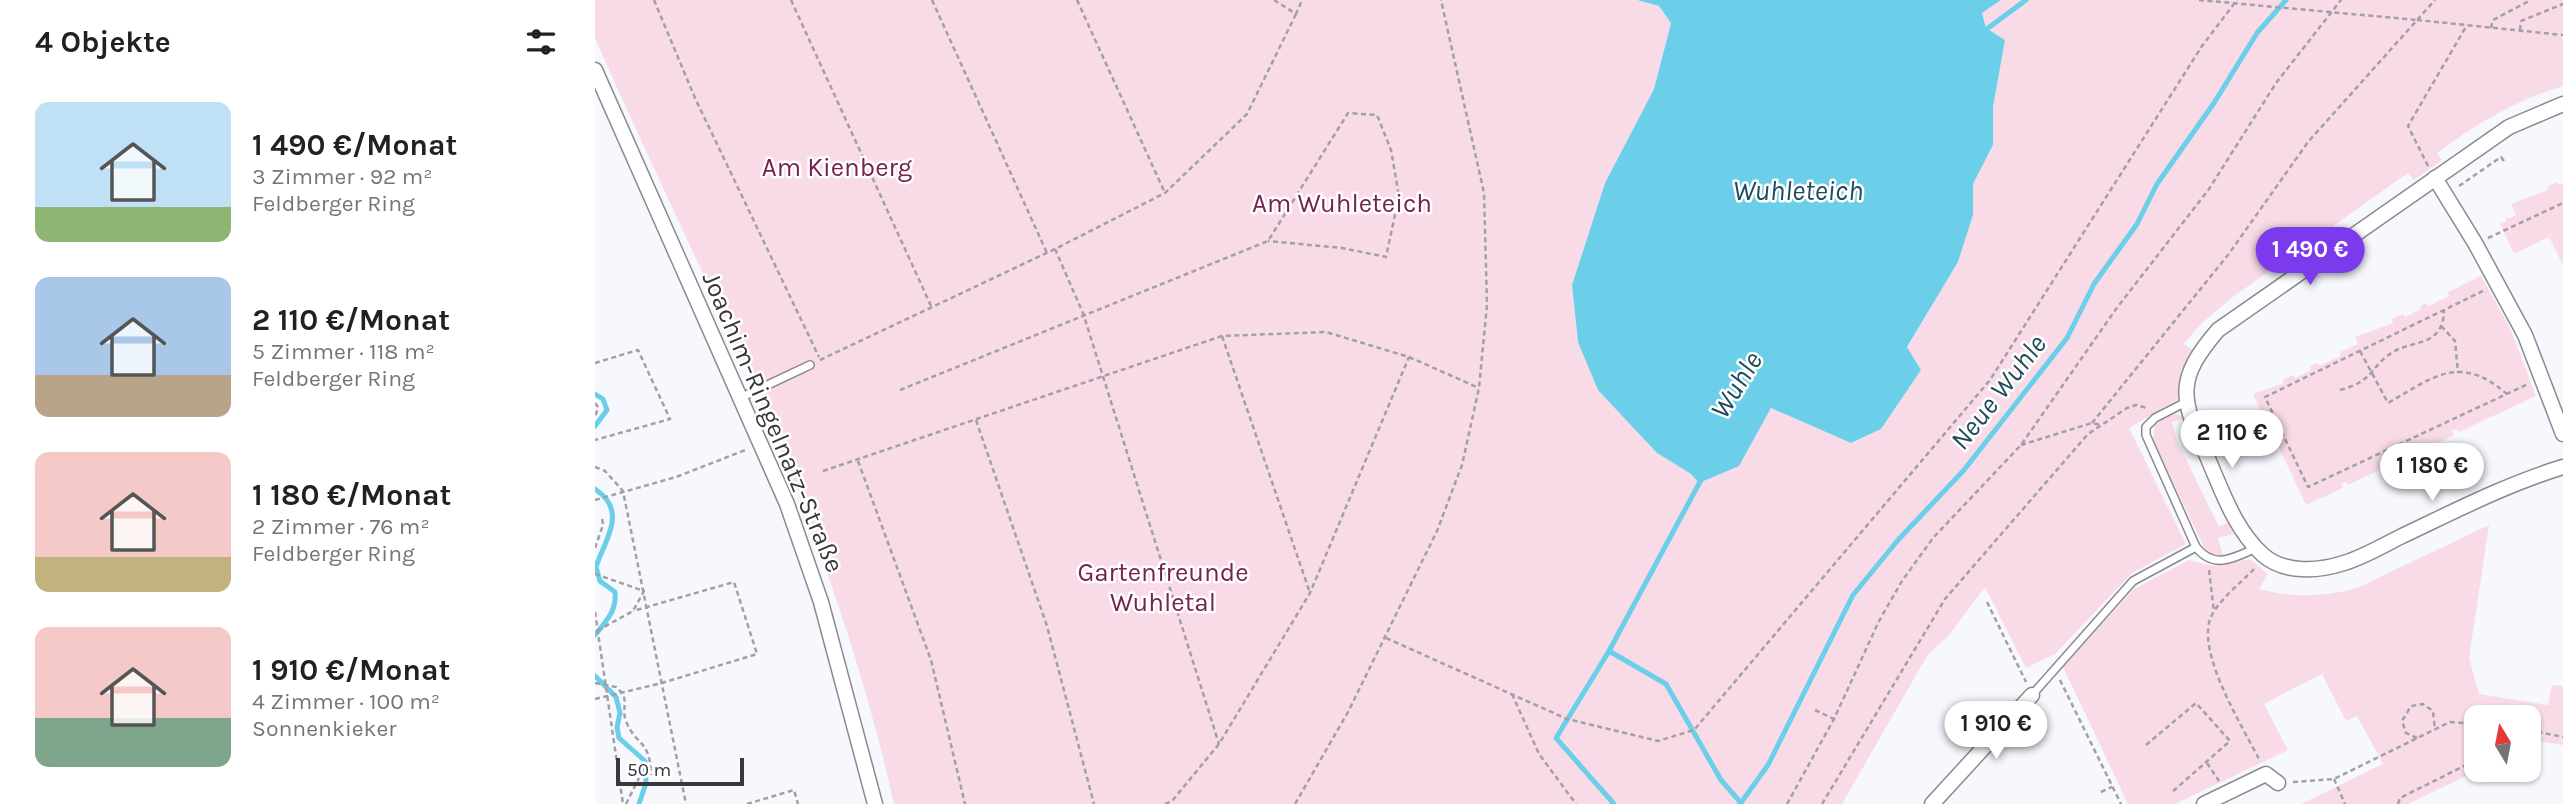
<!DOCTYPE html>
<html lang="de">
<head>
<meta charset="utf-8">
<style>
	:root { --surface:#fff; --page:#f6f6f6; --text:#202124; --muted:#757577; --accent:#7c3aed }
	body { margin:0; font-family:Karla,sans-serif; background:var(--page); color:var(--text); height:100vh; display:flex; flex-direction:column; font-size:26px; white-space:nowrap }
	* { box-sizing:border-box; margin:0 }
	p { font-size:23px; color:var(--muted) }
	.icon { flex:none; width:38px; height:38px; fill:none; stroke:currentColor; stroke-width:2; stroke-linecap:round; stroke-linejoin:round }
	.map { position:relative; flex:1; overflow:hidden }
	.drawer { display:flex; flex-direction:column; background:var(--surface); width:595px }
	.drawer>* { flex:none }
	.needle { width:46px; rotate:350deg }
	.tools { position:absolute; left:1869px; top:705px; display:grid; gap:14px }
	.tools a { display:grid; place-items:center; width:77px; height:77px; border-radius:14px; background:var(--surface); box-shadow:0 2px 5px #0004; font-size:35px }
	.scale { position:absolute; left:21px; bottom:18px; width:128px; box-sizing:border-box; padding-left:7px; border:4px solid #38383b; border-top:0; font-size:19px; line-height:24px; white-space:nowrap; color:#38383b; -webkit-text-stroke:5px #fff; paint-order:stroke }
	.price { position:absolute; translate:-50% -60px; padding:0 16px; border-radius:24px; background:#fff; color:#222; font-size:23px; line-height:46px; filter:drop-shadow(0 2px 4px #0008) }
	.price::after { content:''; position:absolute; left:50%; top:42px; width:21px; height:16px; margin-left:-10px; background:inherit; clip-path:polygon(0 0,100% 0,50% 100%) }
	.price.active { background:var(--accent); color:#fff }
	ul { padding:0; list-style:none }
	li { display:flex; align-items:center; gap:21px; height:175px; padding:0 35px }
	li span { display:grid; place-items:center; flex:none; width:196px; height:140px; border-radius:14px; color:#555 }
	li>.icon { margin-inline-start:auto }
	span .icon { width:84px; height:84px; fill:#fffc; stroke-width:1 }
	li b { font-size:30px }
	h2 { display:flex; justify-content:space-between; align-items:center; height:84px; padding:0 35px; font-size:30px }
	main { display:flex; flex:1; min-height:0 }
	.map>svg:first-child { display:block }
	.green { fill:#f8dbe7 }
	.water { fill:#6ccfea }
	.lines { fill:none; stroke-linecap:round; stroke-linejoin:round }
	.stream { stroke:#6ccfea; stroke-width:5 }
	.service-casing { stroke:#8a8a91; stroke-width:10 }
	.minor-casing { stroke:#8a8a91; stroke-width:17 }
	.path { stroke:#a0a0a5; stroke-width:2.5; stroke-dasharray:5 3.5; stroke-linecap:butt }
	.service { stroke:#fff; stroke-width:7 }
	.minor { stroke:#fff; stroke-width:14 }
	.path-bridge { stroke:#a0a0a5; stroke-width:2.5; stroke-dasharray:5 3.5; stroke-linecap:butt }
	.labels { text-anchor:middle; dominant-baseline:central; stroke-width:5; stroke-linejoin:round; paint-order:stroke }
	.park-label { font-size:26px; fill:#772150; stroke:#fff }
	.street-label { font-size:26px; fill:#38383b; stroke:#fff }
	.water-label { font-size:28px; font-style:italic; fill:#204c58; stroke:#fff }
</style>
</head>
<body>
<main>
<section class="drawer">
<h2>4 Objekte<svg class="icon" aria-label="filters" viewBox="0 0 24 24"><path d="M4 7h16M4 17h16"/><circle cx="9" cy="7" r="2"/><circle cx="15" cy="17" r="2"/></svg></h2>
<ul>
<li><span style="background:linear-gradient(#bfe0f5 75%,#8fb573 0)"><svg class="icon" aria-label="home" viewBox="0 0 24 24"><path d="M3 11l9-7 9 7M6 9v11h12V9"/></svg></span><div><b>1 490 €/Monat</b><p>3 Zimmer · 92 m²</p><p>Feldberger Ring</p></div></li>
<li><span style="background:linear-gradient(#a9c7e8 70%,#b9a48a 0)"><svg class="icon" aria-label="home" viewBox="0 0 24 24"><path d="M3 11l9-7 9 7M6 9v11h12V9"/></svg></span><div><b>2 110 €/Monat</b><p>5 Zimmer · 118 m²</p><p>Feldberger Ring</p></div></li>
<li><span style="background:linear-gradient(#f6c9c9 75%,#c2b280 0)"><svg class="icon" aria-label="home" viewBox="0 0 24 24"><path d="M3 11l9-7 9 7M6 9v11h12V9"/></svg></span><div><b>1 180 €/Monat</b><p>2 Zimmer · 76 m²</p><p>Feldberger Ring</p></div></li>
<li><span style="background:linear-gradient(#f6c9c9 65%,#7fa58c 0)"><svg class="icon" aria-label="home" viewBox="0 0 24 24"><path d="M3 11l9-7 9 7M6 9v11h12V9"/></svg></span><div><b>1 910 €/Monat</b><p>4 Zimmer · 100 m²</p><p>Sonnenkieker</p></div></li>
</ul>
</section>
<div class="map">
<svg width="1968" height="804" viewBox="0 0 1968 804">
	<rect width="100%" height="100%" fill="#f7f8fe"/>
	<g class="green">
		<path d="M0 0H1042L1064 6 1076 22 1059 89 1010 183 977 285 983 342 1062 453 1096 474 1104 483 1144 466 1176 408 1256 443 1286 429 1326 370 1312 348 1363 262 1378 215V184L1398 145V107L1410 40 1391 28 1387 13 1406 0H1968V86C1921 100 1881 124 1842 153L1847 160 1819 180 1813 173 1635 299 1605 325 1589 344 1598 350 1586 370 1583 399 1534 428 1591 544 1537 573 1460 654 1431 668 1390 587 1354 635 1332 656 1247 804H299C275 696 240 588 199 484 140 333 65 187 0 38Z"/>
		<polygon points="1962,182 1964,185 1968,183 1968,265 1954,237 1919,254 1905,224 1912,221 1910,216 1913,219 1921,215 1916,204 1953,190 1952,187"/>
		<polygon points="1886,276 1915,328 1941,396 1864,432 1862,429 1857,431 1859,435 1753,485 1751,482 1746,484 1748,488 1711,505 1680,439 1683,438 1681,433 1677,434 1658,394 1689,383 1687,380 1698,375 1700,378 1716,370 1715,366 1722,363 1724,366 1746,356 1745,352 1763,344 1760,337 1798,323 1797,319 1808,314 1810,317 1826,309 1825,306 1831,303 1833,306 1854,296 1853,292"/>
		<polygon points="1577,413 1588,416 1587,419 1577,422 1582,441 1624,527 1634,522 1638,534 1623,538 1628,556 1618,557 1611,551 1558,441 1560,425"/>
		<path d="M1894 525 1874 658 1884 694 1953 705 1957 685 1968 686V745L1942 741 1934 745V718H1881L1883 770 1813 804H1706L1788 764 1762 716 1751 721 1727 674 1669 704 1693 750 1580 804H1533L1468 667 1539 589 1594 560 1618 566 1655 559 1673 574 1664 589C1698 598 1728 597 1762 588Z"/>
	</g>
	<polygon class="water" points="1042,0 1406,0 1387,13 1391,28 1410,40 1398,107 1398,145 1378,184 1378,215 1363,262 1312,347 1326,370 1286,429 1256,443 1176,408 1144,466 1104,483 1096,474 1062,453 1003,390 983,342 977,285 1010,183 1059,89 1076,23 1064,6"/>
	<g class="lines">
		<g class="stream">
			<polyline points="1389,31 1431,0"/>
			<polyline points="0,394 8,399 12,410 0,426"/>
			<path d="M0 489C33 511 11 537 1 567L5 581 20 592C22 611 11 621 0 635"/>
			<polyline points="1014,651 1071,684 1126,780 1146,803"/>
			<polyline points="0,676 21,697 25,713 22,727 24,738 50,761 51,783 44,804"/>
			<polyline points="1019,804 961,738 1014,651 1107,478"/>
			<polyline points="1145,804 1173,765 1258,595 1303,540 1369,470 1472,338 1499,284 1542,224 1562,184 1619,103 1662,33 1691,0"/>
		</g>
		<g class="service-casing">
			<g id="service">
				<polyline points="145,398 215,365"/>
				<path d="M1591 402 1560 418 1551 427V435L1601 547C1619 570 1639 558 1661 548"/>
				<polyline points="1437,695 1538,581 1601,547"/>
			</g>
		</g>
		<g class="minor-casing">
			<g id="minor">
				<polyline points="0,70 192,504 226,602 280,804"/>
				<path d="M1968 104 1914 127 1623 330C1581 379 1585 397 1611 454 1626 488 1639 529 1668 555 1690 574 1724 571 1749 563 1769 557 1789 545 1807 536 1860 511 1912 484 1968 467"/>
				<polyline points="1840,178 1880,243 1930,335 1968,434"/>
				<polyline points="1337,804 1437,695"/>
				<polyline points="1609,804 1671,774 1683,783"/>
			</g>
		</g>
		<g class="path">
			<polyline points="59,0 100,98 224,357"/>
			<polyline points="196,0 337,308"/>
			<polyline points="337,0 452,253"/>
			<polyline points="482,0 570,193"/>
			<polyline points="679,0 701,14 707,0"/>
			<polyline points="1822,20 1968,35"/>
			<polyline points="1896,28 1898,20 1936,0"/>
			<polyline points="1925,30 1926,21 1968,4"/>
			<polyline points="1833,166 1813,126 1872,25"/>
			<polyline points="1864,186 1906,157 1909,161"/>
			<polyline points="1893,238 1968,203"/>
			<polyline points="460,249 488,313 624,744"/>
			<polyline points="1888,291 1670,397 1713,487 1933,384"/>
			<polyline points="1846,326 1860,341 1863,373"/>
			<polyline points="627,336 715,593"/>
			<path d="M1765 351 1793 403C1839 377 1864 353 1912 394"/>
			<polyline points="225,360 460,249 570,193 652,114 701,14"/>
			<polyline points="0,363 43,350 75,419 0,440"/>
			<polyline points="305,390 673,241 753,113 782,115 796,150 804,196 791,257 747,248 673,241"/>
			<path d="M1745 390C1780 381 1775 366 1798 352 1817 340 1849 347 1849 310"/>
			<polyline points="0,403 3,407 0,418"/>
			<polyline points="381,420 452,626 499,804"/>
			<polyline points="1497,423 1633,255 1713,142 1840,0"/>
			<polyline points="1426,445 1497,423 1506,425"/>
			<polyline points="263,461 336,660 370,804"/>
			<polyline points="0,467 10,471 28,491 91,804"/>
			<polyline points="228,471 627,336 731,332 814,357 884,388"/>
			<polyline points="0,500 81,477 153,449"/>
			<polyline points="0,548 8,525 7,517"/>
			<path d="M1659 569C1646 583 1618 604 1614 623 1606 660 1647 726 1664 759"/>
			<polyline points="1614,570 1619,612"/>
			<polyline points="0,574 49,591 38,611 0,632"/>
			<polyline points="1392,602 1431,682"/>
			<polyline points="0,612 28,804"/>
			<polyline points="791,638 972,719 1063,741 1099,730 1395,380 1607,46 1642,0"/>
			<polyline points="1465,680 1526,804"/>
			<path d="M0 683 21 687 28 694C32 703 27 712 31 721 41 747 55 738 56 775"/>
			<polyline points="917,694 944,754 981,804"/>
			<polyline points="0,699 67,683 162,654 139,582 38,611"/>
			<polyline points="1220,710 1239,719"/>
			<polyline points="1934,730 1968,737"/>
			<polyline points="1822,738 1811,733 1807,721 1816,706 1828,704 1838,711 1840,730"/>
			<polyline points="1551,745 1601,703 1635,741 1577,792"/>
			<polyline points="1612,763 1624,781"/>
			<polyline points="1739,779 1750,804"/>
			<polyline points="1698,782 1739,779 1855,722 1881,724"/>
			<polyline points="1506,792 1517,787"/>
			<polyline points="31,804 44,778"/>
			<polyline points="152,804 199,790 203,804"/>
			<polyline points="570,804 577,801 624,744 715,593 814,357"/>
			<polyline points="700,804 753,712 842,531 867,465 884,388 892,305 889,193 846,0"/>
			<polyline points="1192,804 1239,719 1284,621 1307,581 1338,538 1426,445 1521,309 1614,189 1681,83 1746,0"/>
			<polyline points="1227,804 1350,599 1493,434 1532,408 1541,405 1552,408"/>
			<polyline points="1803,804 1805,798 1881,760"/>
		</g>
		<use href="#service" class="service"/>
		<use href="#minor" class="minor"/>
		<polyline class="path-bridge" points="1604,0 1822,20"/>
	</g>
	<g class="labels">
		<g class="park-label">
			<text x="242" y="167">Am Kienberg</text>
			<text x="747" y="203">Am Wuhleteich</text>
			<text x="568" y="572">Gartenfreunde<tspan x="568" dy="30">Wuhletal</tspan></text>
		</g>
		<g class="street-label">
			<text transform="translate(178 422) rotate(67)">Joachim-Ringelnatz-Straße</text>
		</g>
		<g class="water-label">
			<text x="1203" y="190">Wuhleteich</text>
			<text transform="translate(1141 385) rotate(-58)">Wuhle</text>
			<text transform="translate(1403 392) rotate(-52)">Neue Wuhle</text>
		</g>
	</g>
</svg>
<div class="tools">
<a><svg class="needle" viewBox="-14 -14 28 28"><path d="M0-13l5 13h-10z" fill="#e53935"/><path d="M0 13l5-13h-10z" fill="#757577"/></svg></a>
</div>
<div class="scale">50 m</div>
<b class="price active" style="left:1715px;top:287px">1 490 €</b>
<b class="price" style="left:1637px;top:470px">2 110 €</b>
<b class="price" style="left:1837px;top:503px">1 180 €</b>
<b class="price" style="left:1401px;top:761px">1 910 €</b>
</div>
</main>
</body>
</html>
